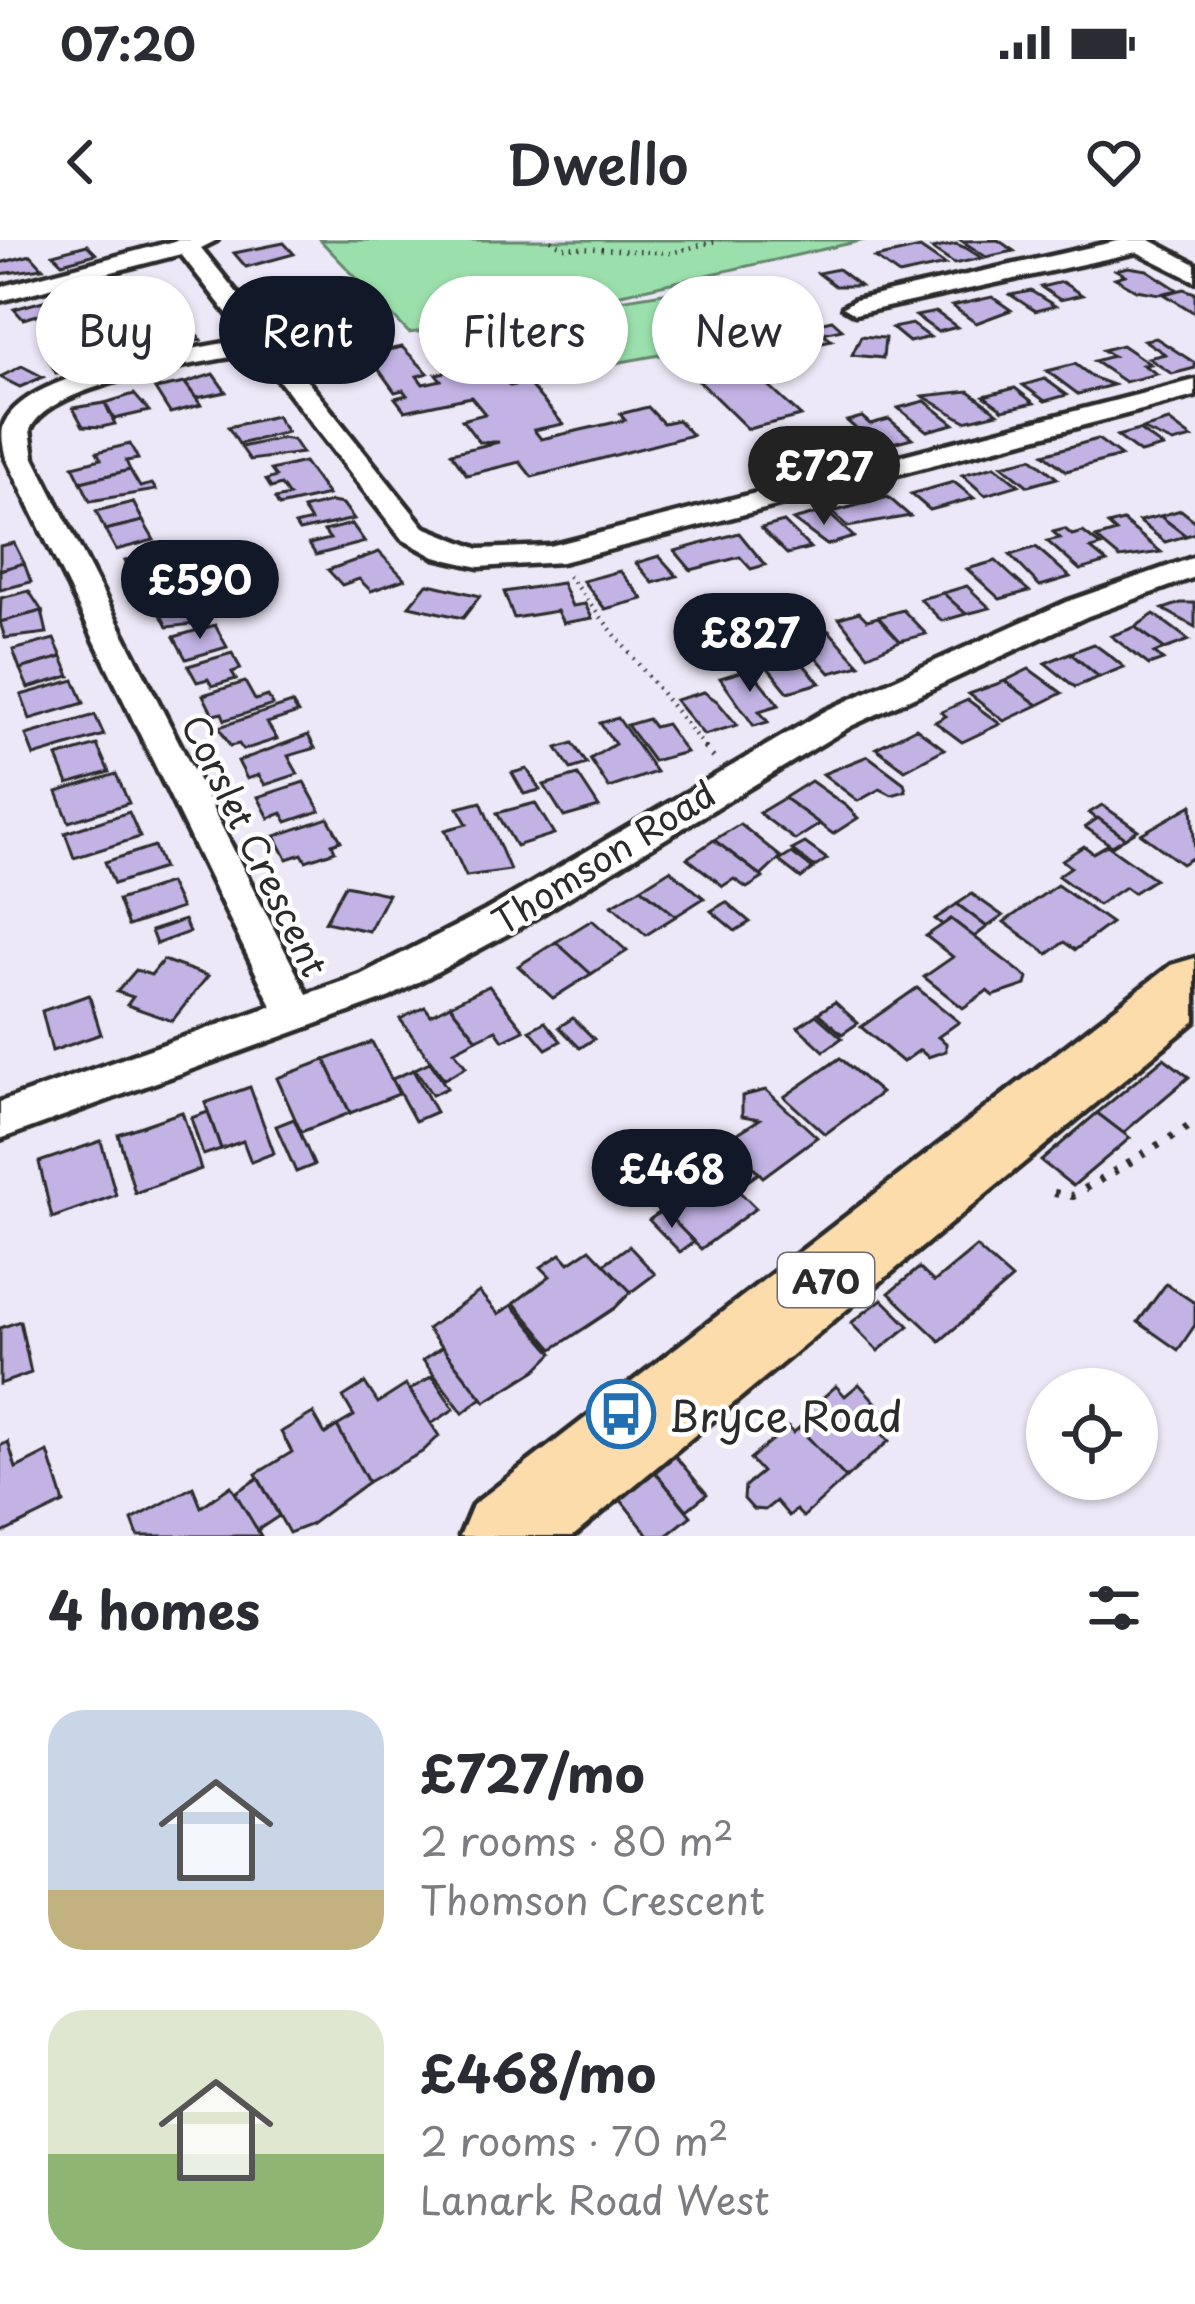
<!DOCTYPE html>
<html lang="en">
<head>
<meta charset="utf-8">
<style>
	:root { --surface:#fff; --page:#f7f7f7; --text:#2b2b33; --muted:#7c7c81; --accent:#111827 }
	body { margin:0; font-family:"Playpen Sans",sans-serif; background:var(--page); color:var(--text); height:100vh; display:flex; flex-direction:column; font-size:45px; white-space:nowrap }
	* { box-sizing:border-box; margin:0 }
	p { font-size:39px; color:var(--muted) }
	.icon { flex:none; width:66px; height:66px; fill:none; stroke:currentColor; stroke-width:2; stroke-linecap:round; stroke-linejoin:round }
	.map { position:relative; height:1296px; overflow:hidden }
	.panel { display:flex; flex-direction:column; background:var(--surface); flex:1 }
	.panel>* { flex:none }
	.top-card { position:absolute; left:36px; top:36px; width:1125px; height:108px; display:flex; gap:24px }
	.buttons { position:absolute; left:1026px; top:1128px; display:grid; gap:24px }
	.buttons a { display:grid; place-items:center; width:132px; height:132px; border-radius:50%; background:var(--surface); box-shadow:0 3px 9px #0004; font-size:60px }
	.price { position:absolute; translate:-50% -102px; padding:0 27px; border-radius:42px; background:var(--accent); color:#fff; font-size:39px; line-height:78px; filter:drop-shadow(0 3px 6px #0008) }
	.price::after { content:''; position:absolute; left:50%; top:72px; width:36px; height:27px; margin-left:-18px; background:inherit; clip-path:polygon(0 0,100% 0,50% 100%) }
	.price.active { background:#222; color:#fff }
	ul { padding:0; list-style:none }
	li { display:flex; align-items:center; gap:36px; height:300px; padding:0 48px }
	li span { display:grid; place-items:center; flex:none; width:336px; height:240px; border-radius:36px; color:#555 }
	li>.icon { margin-inline-start:auto }
	span .icon { width:144px; height:144px; fill:#fffc; stroke-width:1 }
	li b { font-size:51px }
	h2 { display:flex; justify-content:space-between; align-items:center; height:144px; padding:0 48px; font-size:51px }
	.tag { padding:0 42px; border-radius:54px; background:var(--surface); box-shadow:0 3px 9px #0004; font-size:42px; line-height:108px }
	.tag.active { background:var(--accent); color:#fff }
	.status { display:flex; justify-content:space-between; align-items:center; height:84px; padding:0 60px; background:var(--surface); direction:ltr }
	.status svg { height:33px; fill:currentColor }
	header { display:flex; justify-content:space-between; align-items:center; height:156px; padding:0 48px; background:var(--surface); font-size:54px; font-weight:600 }
	.map>svg:first-child { display:block }
	.green { fill:#9be0ac; stroke:#63866c; stroke-width:3 }
	.building { fill:#c2b3e4; stroke:#2b2b2b; stroke-width:3 }
	.lines { fill:none; stroke-linecap:round; stroke-linejoin:round }
	.street-casing { stroke:#2b2b2b; stroke-width:9 }
	.primary-casing { stroke:#2b2b2b; stroke-width:9 }
	.path-far2 { stroke:#2b2b2b; stroke-width:4.5; stroke-dasharray:1.5 6; stroke-linecap:butt }
	.path-far1 { stroke:#2b2b2b; stroke-width:6; stroke-dasharray:3 9; stroke-linecap:butt }
	.path { stroke:#2b2b2b; stroke-width:8; stroke-dasharray:4.5 12; stroke-linecap:butt }
	.street { fill:#fff; fill-rule:evenodd }
	.primary { fill:#fddcac; fill-rule:evenodd }
	.labels { text-anchor:middle; dominant-baseline:central; stroke-width:9; stroke-linejoin:round; paint-order:stroke }
	.shield { fill:#fff; stroke:#6b6b6b; stroke-width:3 }
	.shield-label { font-size:33px; font-weight:bold; fill:#2b2b2b }
	.street-label { font-size:36px; fill:#2b2b2b; stroke:#fff }
	.near-poi-label { font-size:42px; fill:#2b2b2b; stroke:#fff; text-anchor:start }
</style>
</head>
<body>
<div class="status"><b>07:20</b><svg viewBox="0 0 49 12"><path d="M0 12V9h3v3zM5 12V6h3v6zM10 12V3h3v9zM15 12V0h3v12zM26 1h20v11H26zM47 4h2v5h-2z"/></svg></div>
<header><svg class="icon" aria-label="back" viewBox="0 0 24 24"><path d="M15 5l-7 7 7 7"/></svg>Dwello<svg class="icon" aria-label="heart" viewBox="0 0 24 24"><path d="M12 20l-8-8c-3-5 5-10 8-4 3-6 11-1 8 4z"/></svg></header>
<div class="map">
<svg width="1195" height="1296" viewBox="0 0 1195 1296">
	<rect width="100%" height="100%" fill="#ede8f7"/>
	<filter id="ink" filterUnits="userSpaceOnUse"><feTurbulence type="fractalNoise" baseFrequency=".00833" numOctaves="2"/><feDisplacementMap in="SourceGraphic" scale="24" xChannelSelector="R" yChannelSelector="G"/><feConvolveMatrix kernelMatrix="1 2 1 2 8 2 1 2 1" color-interpolation-filters="sRGB"/></filter>
	<g filter="url(#ink)">
		<polygon class="green" points="320,0 865,0 526,75 675,51 722,104 536,137 497,82 409,93"/>
		<g class="building">
			<polygon points="998,0 1014,11 986,17 962,1"/>
			<polygon points="284,3 294,14 246,27 234,13"/>
			<polygon points="956,4 966,8 982,18 954,24 932,9"/>
			<polygon points="87,5 96,14 62,23 53,14"/>
			<polygon points="920,8 945,25 899,35 875,18"/>
			<polygon points="31,15 43,28 0,34 0,23"/>
			<polygon points="1128,27 1147,30 1178,50 1160,54 1136,50 1115,38 1125,35 1116,30"/>
			<polygon points="838,29 855,42 860,46 835,46 818,33"/>
			<polygon points="124,40 135,51 86,64 75,53"/>
			<polygon points="1062,42 1082,55 1060,60 1041,47"/>
			<polygon points="308,47 315,55 271,64 265,56"/>
			<polygon points="1184,49 1195,53 1195,73 1164,54"/>
			<polygon points="1031,51 1055,66 1035,71 1011,55"/>
			<polygon points="798,55 819,71 790,77 770,61"/>
			<polygon points="328,57 333,63 311,68 315,73 284,79 275,68"/>
			<polygon points="992,57 1011,70 976,83 952,66"/>
			<polygon points="54,58 64,68 23,79 14,69"/>
			<polygon points="936,72 957,87 938,92 916,76"/>
			<polygon points="307,78 321,79 330,89 301,96 290,82"/>
			<polygon points="832,80 842,89 823,93 832,100 813,104 794,89"/>
			<polygon points="912,84 930,97 909,102 892,88"/>
			<polygon points="192,87 201,100 173,106 164,92"/>
			<polygon points="333,93 342,103 311,110 303,99"/>
			<polygon points="153,94 163,109 135,115 126,100"/>
			<polygon points="861,96 885,98 883,118 852,115"/>
			<polygon points="1156,98 1195,123 1195,128 1172,134 1148,118 1165,114 1144,100"/>
			<polygon points="102,102 112,104 121,119 92,125 85,105"/>
			<polygon points="1122,105 1150,124 1143,125 1157,134 1125,142 1094,121 1113,116 1103,110"/>
			<polygon points="402,107 428,133 417,136 423,144 441,140 436,134 471,127 480,138 499,134 510,146 527,142 563,184 534,190 541,199 625,180 620,174 648,167 663,183 678,180 692,195 532,237 520,222 467,235 451,213 499,202 479,202 462,180 485,174 471,157 405,171 395,158 407,155 403,150 395,152 374,123 355,127 349,118"/>
			<polygon points="74,115 81,128 56,133 49,120"/>
			<polygon points="1075,124 1094,138 1113,145 1078,154 1047,131"/>
			<polygon points="22,126 43,137 20,147 0,137"/>
			<polygon points="750,129 801,176 748,189 699,141"/>
			<polygon points="213,134 226,152 196,158 185,143"/>
			<polygon points="1045,139 1067,155 1045,161 1023,145"/>
			<polygon points="185,143 201,165 170,173 155,149"/>
			<polygon points="1015,148 1034,163 1003,170 984,156"/>
			<polygon points="969,151 998,173 965,181 923,156"/>
			<polygon points="134,154 149,171 114,179 105,163"/>
			<polygon points="925,161 954,184 927,191 898,168"/>
			<polygon points="105,163 115,184 102,187 83,186 73,168"/>
			<polygon points="276,176 287,192 239,204 228,187"/>
			<polygon points="862,177 870,184 889,179 912,198 877,207 847,181"/>
			<polygon points="1169,181 1185,193 1192,198 1173,203 1142,189"/>
			<polygon points="1139,190 1163,207 1140,213 1117,196"/>
			<polygon points="282,198 293,200 302,213 250,220 241,207"/>
			<polygon points="1098,199 1121,216 1066,231 1044,214"/>
			<polygon points="130,204 138,219 126,221 130,230 81,242 73,226 101,219 97,212"/>
			<polygon points="1032,218 1057,238 1028,246 1002,225"/>
			<polygon points="304,222 328,255 279,266 275,259 289,256 281,245 271,248 266,240 276,237 271,230"/>
			<polygon points="995,226 1019,245 985,255 962,235"/>
			<polygon points="130,230 140,247 152,244 156,250 90,261 81,242"/>
			<polygon points="954,242 974,258 930,270 911,254"/>
			<polygon points="888,257 910,276 848,287 832,272"/>
			<polygon points="133,262 143,281 105,290 96,271"/>
			<polygon points="331,262 343,264 354,279 299,291 295,285 311,281 303,269"/>
			<polygon points="1181,270 1195,281 1195,293 1186,296 1160,276"/>
			<polygon points="826,271 854,297 827,305 793,280"/>
			<polygon points="1160,276 1186,296 1165,302 1139,281"/>
			<polygon points="143,281 154,300 116,310 105,290"/>
			<polygon points="1123,281 1161,312 1120,318 1096,298 1116,292 1108,285"/>
			<polygon points="784,282 810,308 787,314 761,288"/>
			<polygon points="352,284 365,302 316,315 309,304 330,299 324,291"/>
			<polygon points="1065,289 1072,295 1083,292 1101,306 1091,309 1107,322 1080,330 1047,301 1060,298 1053,292"/>
			<polygon points="739,293 765,325 751,329 740,317 691,330 675,311"/>
			<polygon points="14,303 24,323 0,330 0,306"/>
			<polygon points="1036,307 1068,335 1070,337 1040,346 1010,315"/>
			<polygon points="158,312 169,333 135,342 125,321"/>
			<polygon points="379,312 405,339 371,351 359,339 342,345 328,330"/>
			<polygon points="659,316 677,336 653,343 636,323"/>
			<polygon points="996,321 1011,335 1029,351 1000,359 967,329"/>
			<polygon points="24,323 31,342 0,350 0,330"/>
			<polygon points="182,330 190,346 178,349 184,360 149,369 135,342"/>
			<polygon points="620,331 643,359 605,369 583,341"/>
			<polygon points="562,343 572,366 585,364 592,378 563,383 557,371 514,378 504,352"/>
			<polygon points="427,344 434,345 480,356 463,378 409,366"/>
			<polygon points="967,346 972,351 990,368 966,374 943,353"/>
			<polygon points="29,351 42,371 0,382 1,358"/>
			<polygon points="943,353 966,374 942,381 920,359"/>
			<polygon points="201,359 210,375 200,377 203,383 167,387 159,371"/>
			<polygon points="1181,363 1195,363 1195,387 1163,369"/>
			<polygon points="903,370 926,394 900,401 878,377"/>
			<polygon points="42,371 47,393 5,398 0,382"/>
			<polygon points="859,372 867,380 878,377 900,401 868,415 839,378"/>
			<polygon points="1154,374 1161,379 1189,400 1165,409 1135,387"/>
			<polygon points="215,385 227,407 186,419 174,397"/>
			<polygon points="1135,387 1165,409 1154,413 1163,420 1149,425 1111,396"/>
			<polygon points="829,391 858,423 860,425 830,433 800,399"/>
			<polygon points="54,399 62,417 20,429 13,410"/>
			<polygon points="1094,404 1113,418 1124,427 1099,437 1070,413"/>
			<polygon points="790,409 818,441 820,443 788,452 759,417"/>
			<polygon points="232,413 241,429 232,432 236,439 212,446 208,439 197,442 188,426"/>
			<polygon points="1070,413 1099,437 1075,447 1045,423"/>
			<polygon points="62,417 70,436 28,448 20,429"/>
			<polygon points="750,429 779,465 759,471 768,482 754,486 720,438"/>
			<polygon points="1029,429 1062,453 1038,465 1005,441"/>
			<polygon points="74,440 84,463 30,479 21,455"/>
			<polygon points="1005,441 1038,465 1004,481 969,454"/>
			<polygon points="245,442 255,460 268,456 273,465 225,480 222,473 213,475 203,455"/>
			<polygon points="704,452 717,461 737,485 704,495 675,460"/>
			<polygon points="968,460 1000,484 962,502 935,482 946,476 941,472"/>
			<polygon points="292,463 298,473 267,483 277,499 243,510 239,504 230,506 219,487"/>
			<polygon points="95,475 104,495 34,516 26,495"/>
			<polygon points="618,478 656,532 609,548 590,519 615,504 600,483"/>
			<polygon points="648,479 654,487 666,484 686,512 653,521 627,485"/>
			<polygon points="916,488 944,509 905,530 876,508"/>
			<polygon points="308,495 315,508 288,516 298,534 265,545 259,535 247,539 238,521"/>
			<polygon points="573,503 587,524 571,529 557,508"/>
			<polygon points="97,505 109,532 68,544 57,517"/>
			<polygon points="868,516 904,543 906,551 892,555 880,549 858,561 823,534"/>
			<polygon points="527,529 540,550 524,554 512,533"/>
			<polygon points="116,534 129,563 69,582 57,552"/>
			<polygon points="578,535 599,567 564,577 544,545"/>
			<polygon points="811,541 846,566 858,578 833,594 784,558"/>
			<polygon points="304,542 320,571 287,582 282,573 269,578 258,557"/>
			<polygon points="784,558 820,584 795,600 759,573"/>
			<polygon points="481,562 510,630 466,636 445,590 467,584 458,568"/>
			<polygon points="535,563 554,594 516,606 497,573"/>
			<polygon points="1102,565 1138,590 1125,598 1089,573"/>
			<polygon points="1192,565 1195,616 1182,624 1141,594"/>
			<polygon points="129,572 140,597 74,618 65,593"/>
			<polygon points="328,578 341,601 332,604 335,611 306,621 302,614 287,619 275,596"/>
			<polygon points="1098,578 1125,598 1112,606 1085,587"/>
			<polygon points="740,584 781,617 761,636 714,600"/>
			<polygon points="714,600 761,636 763,638 747,648 734,639 723,646 687,618"/>
			<polygon points="805,603 827,619 815,627 792,610"/>
			<polygon points="1107,605 1155,639 1133,653 1125,647 1098,665 1058,636 1071,627 1062,620 1084,606 1093,613"/>
			<polygon points="154,606 163,628 114,644 105,622"/>
			<polygon points="792,613 813,629 801,638 779,621"/>
			<polygon points="670,630 704,658 676,676 641,648"/>
			<polygon points="169,643 181,668 128,686 118,660"/>
			<polygon points="345,645 388,654 369,691 325,682"/>
			<polygon points="1057,645 1111,683 1075,710 1064,702 1048,714 1004,682"/>
			<polygon points="641,648 676,676 646,695 612,665"/>
			<polygon points="972,654 1003,676 987,687 957,664"/>
			<polygon points="726,662 750,682 735,691 711,671"/>
			<polygon points="957,664 987,687 974,697 951,679 943,685 935,679"/>
			<polygon points="951,679 1028,738 1026,745 993,756 987,751 963,768 924,737 953,717 926,696"/>
			<polygon points="184,680 189,692 156,704 151,691"/>
			<polygon points="592,680 627,711 591,734 556,702"/>
			<polygon points="556,702 591,734 553,758 518,726"/>
			<polygon points="163,720 208,736 172,781 127,765 133,757 117,752 136,730 151,735"/>
			<polygon points="489,746 524,790 503,800 496,790 477,799 450,765"/>
			<polygon points="917,748 959,782 938,797 946,803 946,811 928,817 920,810 903,822 861,787"/>
			<polygon points="89,755 101,794 52,811 42,771"/>
			<polygon points="835,762 858,783 842,794 818,773"/>
			<polygon points="450,765 477,799 454,811 466,827 444,839 400,779 425,767 431,775"/>
			<polygon points="816,775 842,798 824,811 798,787"/>
			<polygon points="573,778 594,799 580,808 559,787"/>
			<polygon points="545,782 561,801 546,809 530,790"/>
			<polygon points="372,802 399,854 350,873 325,820"/>
			<polygon points="840,818 881,853 825,894 784,857"/>
			<polygon points="1164,818 1189,837 1123,893 1097,873"/>
			<polygon points="325,820 350,873 301,892 277,838"/>
			<polygon points="430,822 447,848 432,855 415,829"/>
			<polygon points="413,830 436,872 415,881 392,839"/>
			<polygon points="250,847 274,913 251,922 243,901 221,909 205,863"/>
			<polygon points="766,850 817,897 763,937 727,900 760,879 742,876 742,856"/>
			<polygon points="182,872 201,929 135,953 118,894"/>
			<polygon points="208,872 221,909 203,915 191,878"/>
			<polygon points="1097,873 1130,898 1073,946 1041,921"/>
			<polygon points="294,879 314,925 296,932 276,886"/>
			<polygon points="683,896 756,968 701,1009 661,968 694,945 661,911"/>
			<polygon points="101,901 116,955 52,978 39,922"/>
			<polygon points="730,903 759,933 742,945 712,915"/>
			<polygon points="663,970 694,1002 680,1012 649,980"/>
			<polygon points="629,1006 655,1034 631,1052 604,1024"/>
			<polygon points="976,1007 1012,1039 940,1101 889,1053 919,1028 934,1042"/>
			<polygon points="590,1009 631,1052 615,1068 553,1109 514,1063 550,1036 541,1027 561,1014 569,1023"/>
			<polygon points="1166,1044 1195,1063 1195,1085 1178,1110 1138,1082"/>
			<polygon points="479,1052 498,1074 512,1065 553,1113 536,1130 485,1162 427,1089"/>
			<polygon points="882,1059 909,1086 878,1111 851,1083"/>
			<polygon points="20,1081 31,1133 0,1144 0,1088"/>
			<polygon points="442,1107 482,1158 463,1173 423,1120"/>
			<polygon points="432,1136 454,1169 431,1184 410,1150"/>
			<polygon points="365,1143 378,1163 406,1145 439,1196 422,1212 368,1242 337,1186 354,1176 343,1157"/>
			<polygon points="859,1144 883,1170 870,1181 889,1201 846,1238 799,1188 808,1181 803,1175 836,1146 845,1156"/>
			<polygon points="313,1173 325,1194 337,1186 368,1242 310,1285 289,1293 256,1234 292,1212 281,1192"/>
			<polygon points="788,1187 793,1193 799,1188 846,1238 803,1277 796,1270 789,1276 776,1261 765,1270 753,1269 744,1259 745,1246 762,1232 750,1219"/>
			<polygon points="8,1202 16,1228 48,1212 64,1263 0,1294 0,1206"/>
			<polygon points="675,1216 707,1254 687,1270 655,1232"/>
			<polygon points="655,1232 691,1276 666,1296 649,1296 620,1259"/>
			<polygon points="258,1238 279,1276 256,1291 235,1253"/>
			<polygon points="231,1246 261,1296 138,1296 132,1280 193,1247 201,1267"/>
		</g>
		<g class="lines">
			<g class="street-casing">
				<g id="street">
					<path d="M178 0H217L201 8 424 287 479 309 550 306 1195 140V156L562 322 479 327 435 317 402 299 257 112C207 123 50 141 30 190L34 218 307 754 360 735 485 671 827 470 1066 362 1195 317V337L1088 376 851 486 513 691 390 757 0 899V862L272 766 6 218C3 206 0 193 5 182 31 129 192 110 247 99L181 14 0 61V47Z"/>
					<polygon points="1150,0 1195,24 1195,41 1137,12 855,74 843,67 855,60 1122,0"/>
				</g>
			</g>
			<g class="primary-casing">
				<polygon id="primary" points="1195,718 1195,781 573,1296 460,1296 473,1265 1171,725"/>
			</g>
			<g class="path-far2">
				<polyline points="551,0 563,7 671,13 720,0"/>
				<polyline points="568,336 707,510"/>
			</g>
			<polyline class="path-far1" points="704,507 713,518"/>
			<polyline class="path" points="1054,953 1073,956 1195,883"/>
			<use href="#street" class="street"/>
			<use href="#primary" class="primary"/>
		</g>
	</g>
	<defs>
		<g id="bus-ring" transform="scale(3.45)"><circle r="9.5" fill="#fff" stroke="#1f6fb2" stroke-width="1.5"/><path d="M-5-6H5V4H4V6H2V4H-2V6H-4V4H-5ZM-3.5-4V0h7V-4ZM-3.5 1.2v1.5H-2V1.2ZM2 1.2v1.5H3.5V1.2Z" fill="#1f6fb2"/></g>
	</defs>
	<g fill-rule="evenodd">
		<use href="#bus-ring" x="621" y="1174"/>
	</g>
	<g class="labels">
		<rect class="shield" x="778" y="1013" width="96" height="54" rx="9"/>
		<g class="shield-label">
			<text x="826" y="1040">A70</text>
		</g>
		<g class="street-label">
			<text transform="translate(256 605) rotate(64)">Corslet Crescent</text>
			<text transform="translate(603 616) rotate(-32)">Thomson Road</text>
		</g>
		<g class="near-poi-label">
			<text x="668" y="1174">Bryce Road</text>
		</g>
	</g>
</svg>
<div class="buttons">
<a><svg class="icon" aria-label="locate" viewBox="0 0 24 24"><circle cx="12" cy="12" r="6"/><path d="M12 2v4M12 18v4M2 12h4M18 12h4"/></svg></a>
</div>
<b class="price active" style="left:824px;top:288px">£727</b>
<b class="price" style="left:200px;top:402px">£590</b>
<b class="price" style="left:750px;top:455px">£827</b>
<b class="price" style="left:672px;top:991px">£468</b>
<div class="top-card">
<a class="tag">Buy</a>
<a class="tag active">Rent</a>
<a class="tag">Filters</a>
<a class="tag">New</a>
</div>
</div>
<section class="panel">
<h2>4 homes<svg class="icon" aria-label="filters" viewBox="0 0 24 24"><path d="M4 7h16M4 17h16"/><circle cx="9" cy="7" r="2"/><circle cx="15" cy="17" r="2"/></svg></h2>
<ul>
<li><span style="background:linear-gradient(#c9d6e8 75%,#c2b280 0)"><svg class="icon" aria-label="home" viewBox="0 0 24 24"><path d="M3 11l9-7 9 7M6 9v11h12V9"/></svg></span><div><b>£727/mo</b><p>2 rooms · 80 m²</p><p>Thomson Crescent</p></div></li>
<li><span style="background:linear-gradient(#dfe7d0 60%,#8fb573 0)"><svg class="icon" aria-label="home" viewBox="0 0 24 24"><path d="M3 11l9-7 9 7M6 9v11h12V9"/></svg></span><div><b>£468/mo</b><p>2 rooms · 70 m²</p><p>Lanark Road West</p></div></li>
</ul>
</section>
</body>
</html>
